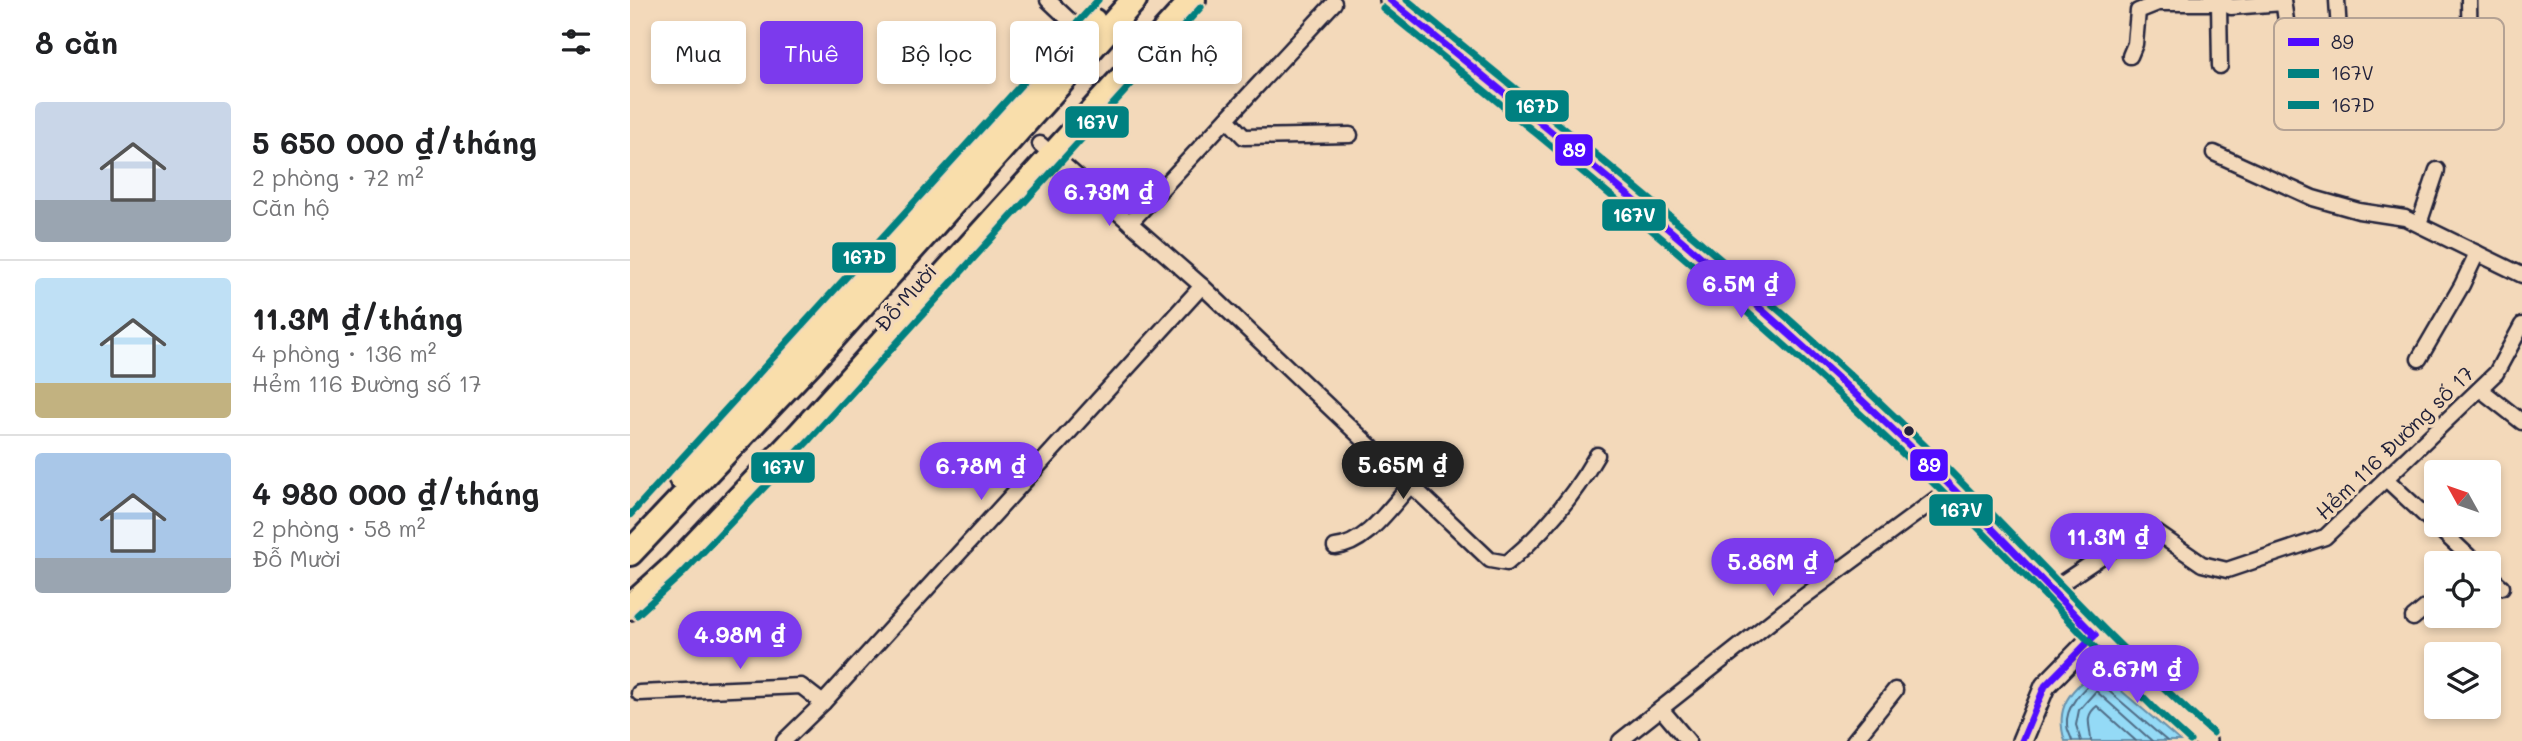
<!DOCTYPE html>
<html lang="vi">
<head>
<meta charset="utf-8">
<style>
	:root { --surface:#fff; --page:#f6f6f6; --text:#202124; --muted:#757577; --line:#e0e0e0; --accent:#7c3aed }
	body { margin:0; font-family:Mali,sans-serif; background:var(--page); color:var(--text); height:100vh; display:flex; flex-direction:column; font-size:26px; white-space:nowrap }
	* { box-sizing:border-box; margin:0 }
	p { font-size:23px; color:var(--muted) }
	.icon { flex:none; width:38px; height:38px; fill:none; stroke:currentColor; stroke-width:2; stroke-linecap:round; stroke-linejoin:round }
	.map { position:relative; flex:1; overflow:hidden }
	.sheet { display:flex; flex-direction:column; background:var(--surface); width:630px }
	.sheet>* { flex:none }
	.banner { position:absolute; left:21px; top:21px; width:665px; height:63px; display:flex; gap:14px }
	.needle { width:46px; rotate:310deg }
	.fabs { position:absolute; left:1794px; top:460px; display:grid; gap:14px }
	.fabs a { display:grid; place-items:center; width:77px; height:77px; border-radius:7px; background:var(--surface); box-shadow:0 4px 10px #0003; font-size:35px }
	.price { position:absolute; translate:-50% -60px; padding:0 16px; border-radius:24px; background:var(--accent); color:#fff; font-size:23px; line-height:46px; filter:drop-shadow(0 2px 4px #0008) }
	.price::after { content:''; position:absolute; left:50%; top:42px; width:21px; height:16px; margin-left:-10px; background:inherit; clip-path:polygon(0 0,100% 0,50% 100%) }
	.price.selected { background:#222; color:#fff }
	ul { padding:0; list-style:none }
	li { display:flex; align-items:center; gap:21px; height:175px; padding:0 35px }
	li+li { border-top:2px solid var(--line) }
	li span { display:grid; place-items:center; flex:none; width:196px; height:140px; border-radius:7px; color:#555 }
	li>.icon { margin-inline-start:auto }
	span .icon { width:84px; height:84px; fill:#fffc; stroke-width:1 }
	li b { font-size:30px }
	h2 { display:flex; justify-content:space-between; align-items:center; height:84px; padding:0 35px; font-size:30px }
	.tag { padding:0 24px; border-radius:7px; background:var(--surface); box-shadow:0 4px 10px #0003; font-size:24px; line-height:63px }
	.tag.selected { background:var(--accent); color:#fff }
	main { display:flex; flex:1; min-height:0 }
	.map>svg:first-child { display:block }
	.water { fill:#94daf6; stroke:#6690ab; stroke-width:2 }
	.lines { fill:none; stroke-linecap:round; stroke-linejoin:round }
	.shore { stroke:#506c86; stroke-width:2 }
	.minor-casing { stroke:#22223b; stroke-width:19 }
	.tertiary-casing { stroke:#22223b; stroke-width:24 }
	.trunk-casing { stroke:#22223b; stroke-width:30 }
	.minor { stroke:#f3d9ba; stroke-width:14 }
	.tertiary { stroke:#f3d9ba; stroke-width:19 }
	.trunk { stroke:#f9deab; stroke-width:24 }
	.bus-1-casing { stroke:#f3d9ba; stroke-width:12 }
	.bus-2-casing { stroke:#f3d9ba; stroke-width:12 }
	.bus-3-casing { stroke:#f3d9ba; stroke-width:12 }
	.bus-1 { stroke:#4f0aff; stroke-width:7 }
	.bus-2 { stroke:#008080; stroke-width:7 }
	.bus-3 { stroke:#008080; stroke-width:7 }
	.bus-dot { fill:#22223b; stroke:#f3d9ba; stroke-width:2.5 }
	.labels { text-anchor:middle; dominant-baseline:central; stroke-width:7; stroke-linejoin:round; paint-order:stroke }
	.street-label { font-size:21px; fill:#22223b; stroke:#f3d9ba }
	.key { fill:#f3d9ba; stroke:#b4a294; stroke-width:2 }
	.key-label { font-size:19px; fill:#22223b }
	.line-badge { stroke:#f3d9ba; stroke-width:2.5 }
	.badge-label { font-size:19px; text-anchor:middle; font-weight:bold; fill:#fff }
</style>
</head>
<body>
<main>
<section class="sheet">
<h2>8 căn<svg class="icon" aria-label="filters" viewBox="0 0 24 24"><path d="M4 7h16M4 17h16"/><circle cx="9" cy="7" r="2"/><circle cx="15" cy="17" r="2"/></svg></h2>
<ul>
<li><span style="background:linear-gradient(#c9d6e8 70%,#9aa5b1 0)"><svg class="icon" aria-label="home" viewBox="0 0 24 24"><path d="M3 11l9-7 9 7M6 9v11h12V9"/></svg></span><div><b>5 650 000 ₫/tháng</b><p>2 phòng · 72 m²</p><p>Căn hộ</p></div></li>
<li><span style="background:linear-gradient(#bfe0f5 75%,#c2b280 0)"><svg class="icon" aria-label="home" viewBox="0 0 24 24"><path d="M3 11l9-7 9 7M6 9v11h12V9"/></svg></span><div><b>11.3M ₫/tháng</b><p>4 phòng · 136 m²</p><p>Hẻm 116 Đường số 17</p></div></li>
<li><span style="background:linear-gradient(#a9c7e8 75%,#9aa5b1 0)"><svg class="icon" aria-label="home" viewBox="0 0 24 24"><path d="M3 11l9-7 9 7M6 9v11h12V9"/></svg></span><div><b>4 980 000 ₫/tháng</b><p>2 phòng · 58 m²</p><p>Đỗ Mười</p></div></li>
</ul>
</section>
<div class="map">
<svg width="1892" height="741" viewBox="0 0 1892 741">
	<rect width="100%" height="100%" fill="#f3d9ba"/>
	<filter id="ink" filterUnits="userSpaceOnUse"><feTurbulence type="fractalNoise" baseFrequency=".0143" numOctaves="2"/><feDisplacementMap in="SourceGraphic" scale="14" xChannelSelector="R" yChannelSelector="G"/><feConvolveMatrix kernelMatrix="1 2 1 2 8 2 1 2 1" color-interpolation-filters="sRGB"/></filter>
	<g filter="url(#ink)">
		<path class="water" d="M1467 670 1550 741H1435C1424 708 1440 689 1467 670Z"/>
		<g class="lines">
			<g class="shore">
				<path d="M1442 741C1441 735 1437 731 1437 725 1435 708 1452 688 1466 680L1537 741"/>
				<polyline points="1451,741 1446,725 1449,710 1466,691 1522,741"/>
				<path d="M1461 741C1461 726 1453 717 1467 706L1506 741"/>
			</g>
			<g class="minor-casing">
				<g id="minor">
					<polyline points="418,0 453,33"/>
					<polyline points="1653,0 1659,41 1679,48 1764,45 1822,67 1835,68 1840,61 1839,0"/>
					<polyline points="1707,0 1710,47"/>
					<polyline points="1589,3 1590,66"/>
					<polyline points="1500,56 1505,44 1508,11 1528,3 1594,3 1601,7 1653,3"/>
					<polyline points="597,119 614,137 720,135"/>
					<path d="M410 144 572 286 860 560 877 563C912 534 944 495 967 455"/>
					<polyline points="1584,153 1683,198 1729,211 1775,218 1892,275"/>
					<polyline points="500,223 704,3"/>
					<polyline points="1789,224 1807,170"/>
					<polyline points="1789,359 1832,285 1847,253"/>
					<polyline points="1850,389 1892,422"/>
					<polyline points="1756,479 1847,564"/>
					<path d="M705 547C737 544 760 507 781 485"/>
					<polyline points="1858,575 1872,587"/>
					<polyline points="1420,591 1517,526 1572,564 1597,570 1695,537 1866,373 1892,325"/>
					<polyline points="1783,618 1806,599"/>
					<polyline points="9,693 171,686 193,703"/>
					<polyline points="1031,709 1058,741"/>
					<polyline points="154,741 193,703 572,286"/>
					<polyline points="990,741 1153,612 1321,488"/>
					<polyline points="1224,741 1265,690"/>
				</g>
			</g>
			<g class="tertiary-casing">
				<g id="tertiary">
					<polyline points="760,0 977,177 1156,332 1280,446 1531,701 1576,741"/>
					<polyline points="1392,741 1415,686 1465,635"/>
				</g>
			</g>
			<g class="trunk-casing">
				<g id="trunk">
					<polyline points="51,477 463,21"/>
					<polyline points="0,553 181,362 504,0"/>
					<polyline points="0,607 45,566 171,433 563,0"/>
				</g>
			</g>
			<use href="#minor" class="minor"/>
			<use href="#tertiary" class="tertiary"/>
			<use href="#trunk" class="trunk"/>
			<g class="bus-1-casing">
				<g id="bus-1">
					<path d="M760 0C937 144 1115 287 1279 445 1343 507 1403 572 1465 635"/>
					<polyline points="1392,741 1415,686 1465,635"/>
				</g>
			</g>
			<g class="bus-2-casing">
				<g id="bus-2">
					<path d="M753 8C930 152 1106 296 1271 452 1358 534 1440 623 1524 708L1560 741"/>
					<polyline points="7,615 53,573 179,440 571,7"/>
				</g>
			</g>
			<g class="bus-3-casing">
				<g id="bus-3">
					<path d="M777 0C950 142 1127 282 1288 439 1387 536 1479 641 1583 733"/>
					<polyline points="0,515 468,0"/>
				</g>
			</g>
			<use href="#bus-1" class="bus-1"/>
			<use href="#bus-2" class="bus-2"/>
			<use href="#bus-3" class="bus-3"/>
		</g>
	</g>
	<circle class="bus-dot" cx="1279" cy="431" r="6"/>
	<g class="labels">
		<g class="street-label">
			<text transform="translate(275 297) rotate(-49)">Đỗ Mười</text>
			<text transform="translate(1764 442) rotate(-44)">Hẻm 116 Đường số 17</text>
		</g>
	</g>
	<rect x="1644" y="18" width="230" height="112" rx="10" class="key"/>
	<rect x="1658" y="38" width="31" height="8" fill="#4f0aff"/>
	<rect x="1658" y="69" width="31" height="9" fill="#008080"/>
	<rect x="1658" y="101" width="31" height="8" fill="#008080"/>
	<g class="key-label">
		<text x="1701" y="49">89</text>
		<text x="1701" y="80">167V</text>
		<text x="1701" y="112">167D</text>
	</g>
	<g class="line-badge">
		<rect x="874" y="89" width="66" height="34" rx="7" fill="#008080"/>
		<rect x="434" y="105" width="66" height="34" rx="7" fill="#008080"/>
		<rect x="924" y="133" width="40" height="34" rx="7" fill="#4f0aff"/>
		<rect x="971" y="198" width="66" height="34" rx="7" fill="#008080"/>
		<rect x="201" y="241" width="66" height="33" rx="7" fill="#008080"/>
		<rect x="1279" y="448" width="40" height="34" rx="7" fill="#4f0aff"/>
		<rect x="120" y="451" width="66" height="33" rx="7" fill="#008080"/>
		<rect x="1298" y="493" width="66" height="34" rx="7" fill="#008080"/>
	</g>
	<g class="badge-label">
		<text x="907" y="113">167D</text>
		<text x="467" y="129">167V</text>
		<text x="944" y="157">89</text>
		<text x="1004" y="222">167V</text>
		<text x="234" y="264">167D</text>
		<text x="1299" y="472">89</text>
		<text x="153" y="474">167V</text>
		<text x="1331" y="517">167V</text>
	</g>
</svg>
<div class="fabs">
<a><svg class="needle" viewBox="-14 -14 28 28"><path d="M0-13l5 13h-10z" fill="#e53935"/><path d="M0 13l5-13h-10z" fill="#757577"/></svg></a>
<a><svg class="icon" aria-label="locate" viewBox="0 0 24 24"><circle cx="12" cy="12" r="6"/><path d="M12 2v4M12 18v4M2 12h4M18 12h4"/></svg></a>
<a><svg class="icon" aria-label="layers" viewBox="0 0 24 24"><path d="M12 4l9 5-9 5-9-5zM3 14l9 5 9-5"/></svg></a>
</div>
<b class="price" style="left:479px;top:228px">6.73M ₫</b>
<b class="price" style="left:1111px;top:320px">6.5M ₫</b>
<b class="price selected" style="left:773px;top:501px">5.65M ₫</b>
<b class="price" style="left:351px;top:502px">6.78M ₫</b>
<b class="price" style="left:1478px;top:573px">11.3M ₫</b>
<b class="price" style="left:1143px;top:598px">5.86M ₫</b>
<b class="price" style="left:110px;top:671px">4.98M ₫</b>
<b class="price" style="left:1507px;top:705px">8.67M ₫</b>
<div class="banner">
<a class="tag">Mua</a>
<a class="tag selected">Thuê</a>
<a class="tag">Bộ lọc</a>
<a class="tag">Mới</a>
<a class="tag">Căn hộ</a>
</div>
</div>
</main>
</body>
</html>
